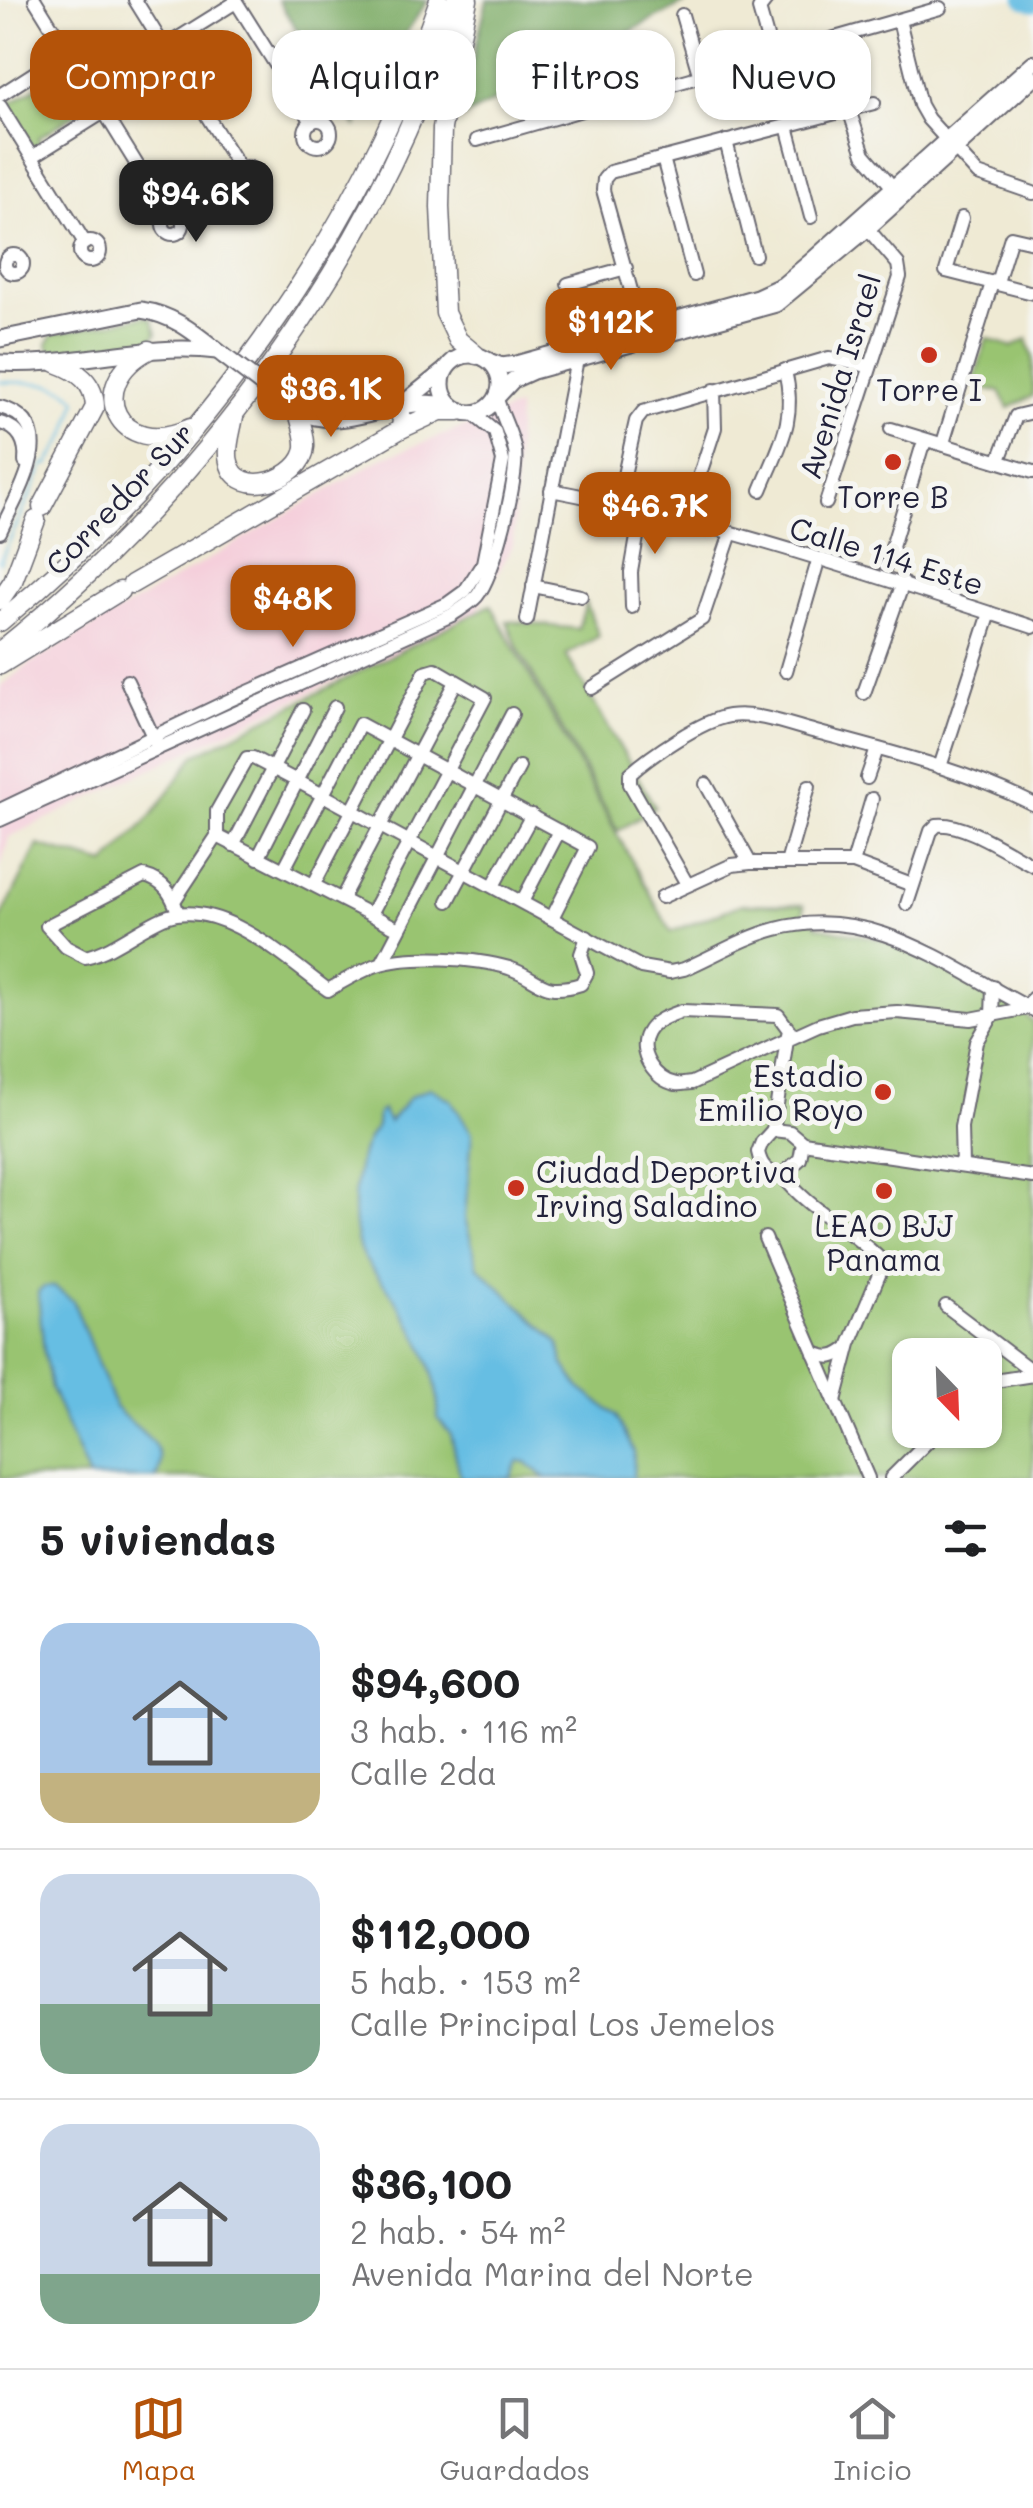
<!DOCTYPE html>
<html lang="es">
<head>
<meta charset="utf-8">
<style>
	:root { --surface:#fff; --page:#f6f6f6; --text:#202124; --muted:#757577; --line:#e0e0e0; --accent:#b45309 }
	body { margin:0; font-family:Mali,sans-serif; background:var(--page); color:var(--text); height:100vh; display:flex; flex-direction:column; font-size:38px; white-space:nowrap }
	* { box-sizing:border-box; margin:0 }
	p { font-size:32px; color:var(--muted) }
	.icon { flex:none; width:55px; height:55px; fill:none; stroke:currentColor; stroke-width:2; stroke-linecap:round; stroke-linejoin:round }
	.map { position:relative; height:1478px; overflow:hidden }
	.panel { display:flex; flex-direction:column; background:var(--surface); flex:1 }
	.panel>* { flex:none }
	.guide { position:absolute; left:30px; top:30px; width:975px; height:90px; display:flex; gap:20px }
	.needle { width:65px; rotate:157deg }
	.tools { position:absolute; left:892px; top:1338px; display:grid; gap:20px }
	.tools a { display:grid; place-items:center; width:110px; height:110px; border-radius:20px; background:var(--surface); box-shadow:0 2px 8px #0004; font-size:50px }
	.price { position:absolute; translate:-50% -85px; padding:0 22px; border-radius:20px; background:var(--accent); color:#fff; font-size:32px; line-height:65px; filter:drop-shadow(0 2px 5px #0008) }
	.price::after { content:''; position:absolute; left:50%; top:60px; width:30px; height:22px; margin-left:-15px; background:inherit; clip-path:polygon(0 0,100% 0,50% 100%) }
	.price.on { background:#222; color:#fff }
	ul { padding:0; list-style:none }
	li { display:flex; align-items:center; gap:30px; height:250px; padding:0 40px }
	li+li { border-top:2px solid var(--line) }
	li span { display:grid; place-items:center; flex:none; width:280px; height:200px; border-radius:30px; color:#555 }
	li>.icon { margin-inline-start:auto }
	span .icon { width:120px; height:120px; fill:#fffc; stroke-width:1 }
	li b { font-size:42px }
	h2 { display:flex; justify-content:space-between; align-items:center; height:120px; padding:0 40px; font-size:42px }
	.pill { padding:0 35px; border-radius:30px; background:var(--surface); box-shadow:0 2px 8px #0004; font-size:35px; line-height:90px }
	.pill.on { background:var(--accent); color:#fff }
	.tab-bar { display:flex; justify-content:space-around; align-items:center; height:140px; border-top:2px solid var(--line); background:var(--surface); font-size:28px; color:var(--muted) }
	.tab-bar a { display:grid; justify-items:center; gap:5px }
	.tab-bar .on { color:var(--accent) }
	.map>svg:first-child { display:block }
	.built { fill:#f5cfdb }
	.green { fill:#99c471; stroke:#5e7356; stroke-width:2.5; fill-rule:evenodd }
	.forest { fill:#7aaa63; stroke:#4e664f; stroke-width:2.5 }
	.water { fill:#66bee3; stroke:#44708f; stroke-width:2.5 }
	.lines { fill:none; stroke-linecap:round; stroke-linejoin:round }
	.stream { stroke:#66bee3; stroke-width:2.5 }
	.river { stroke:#66bee3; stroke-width:15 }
	.minor-casing { stroke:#6a6871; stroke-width:16 }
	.major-casing { stroke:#6a6871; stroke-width:19 }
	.highway-casing { stroke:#6a6871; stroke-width:21 }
	.minor { stroke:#fff; stroke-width:12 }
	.major { stroke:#fff; stroke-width:15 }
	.highway { stroke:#fff; stroke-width:18 }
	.major-bridge-casing { stroke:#6a6871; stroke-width:19; stroke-linecap:butt }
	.major-bridge { stroke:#fff; stroke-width:15 }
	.poi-dot { fill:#c8321e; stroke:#f6f6f2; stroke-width:4 }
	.labels { text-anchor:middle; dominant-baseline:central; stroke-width:10; stroke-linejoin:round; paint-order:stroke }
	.street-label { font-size:30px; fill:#22223b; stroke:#f6f6f2 }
	.poi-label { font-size:30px; fill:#22223b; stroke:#f6f6f2 }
</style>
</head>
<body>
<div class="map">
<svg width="1033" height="1478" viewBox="0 0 1033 1478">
	<rect width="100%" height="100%" fill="#f6f6f2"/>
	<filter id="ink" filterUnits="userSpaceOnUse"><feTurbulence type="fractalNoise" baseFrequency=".01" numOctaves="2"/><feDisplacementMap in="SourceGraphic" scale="20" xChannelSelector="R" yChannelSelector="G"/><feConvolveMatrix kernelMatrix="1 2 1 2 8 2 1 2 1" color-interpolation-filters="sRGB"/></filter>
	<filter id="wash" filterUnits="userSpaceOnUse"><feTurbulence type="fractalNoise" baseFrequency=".0048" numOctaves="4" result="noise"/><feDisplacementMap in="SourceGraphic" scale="40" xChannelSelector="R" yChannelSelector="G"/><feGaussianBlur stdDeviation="2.25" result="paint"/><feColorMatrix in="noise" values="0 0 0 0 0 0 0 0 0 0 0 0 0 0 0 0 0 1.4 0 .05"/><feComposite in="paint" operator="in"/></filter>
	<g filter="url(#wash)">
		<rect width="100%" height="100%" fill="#efead4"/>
		<polygon class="built" points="518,407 513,545 476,613 9,837 0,869 0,686 31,663 382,458"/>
		<g class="green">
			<polygon points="64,62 93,103 93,111 90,114 85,108 38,138 41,145 32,147 5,100 8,97 12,102 64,70 61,64"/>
			<polygon points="145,316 152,319 157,333 148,345 54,356 47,344 53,334"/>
			<polygon points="987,338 1012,347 1027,339 1033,357 1033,396 1009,408 1000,392 973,385"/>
			<polygon points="586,603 599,636 566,655 655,807 618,831 517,646 507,621 578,629"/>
			<path d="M491 605 671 932 742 904 804 905V916H815L817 926 902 944 982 985 1033 1021V1478H0V920L38 845 106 864 153 814 195 755ZM910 1355H985V1430H910Z"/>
		</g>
		<g class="forest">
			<polygon points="278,0 428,0 400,42 396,67 383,65 356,126"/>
			<polygon points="487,0 691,0 458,120"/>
		</g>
		<g class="water">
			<path d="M430 1088 451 1100 472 1133 465 1218 478 1267 559 1343 563 1363 580 1388 616 1415 634 1452 633 1478H546L526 1462 519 1461 510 1478H461L451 1435 438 1418C441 1371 415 1327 389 1290 380 1279 367 1265 361 1252 348 1219 353 1152 377 1126L378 1113 382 1110 389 1122 410 1097Z"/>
			<path d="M44 1287H55L73 1301 115 1407C134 1430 172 1442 156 1478H89L51 1388 44 1352 38 1292Z"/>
		</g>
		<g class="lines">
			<path class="stream" d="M0 382C23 383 64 379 77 401L66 435 48 465 44 464 0 562"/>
			<polyline class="river" points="1023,0 1033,4"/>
		</g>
	</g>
	<g filter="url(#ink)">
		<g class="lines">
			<g class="minor-casing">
				<g id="minor">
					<polyline points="35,0 168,215"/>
					<polyline points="135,0 240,169"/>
					<polyline points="235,0 312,122"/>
					<polyline points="766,0 759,9 772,55"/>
					<polyline points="682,15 700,77"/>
					<polyline points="899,20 920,105 928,119 978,174 1033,193"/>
					<polyline points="613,44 628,97"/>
					<polyline points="92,92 236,2"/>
					<polyline points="0,95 67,52"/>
					<polyline points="0,106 85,243"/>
					<polyline points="849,110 864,154 897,192"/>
					<circle cx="318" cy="133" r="13"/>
					<polyline points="787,126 811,217"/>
					<polyline points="477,140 940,8"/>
					<polyline points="726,141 755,255"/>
					<polyline points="32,157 104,112"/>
					<polyline points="663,158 694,275"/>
					<circle cx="246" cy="178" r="11"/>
					<circle cx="173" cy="224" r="10"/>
					<polyline points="962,218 946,271 1033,293"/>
					<circle cx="90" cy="251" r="10"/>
					<circle cx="14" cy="264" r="9"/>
					<polyline points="568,284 626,268"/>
					<polyline points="642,330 603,190 604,179 610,172 874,103"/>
					<path d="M0 407C64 424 17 494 0 532"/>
					<path d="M0 423C20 428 27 443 25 462"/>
					<polyline points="891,429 1033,472"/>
					<polyline points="943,443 992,283 998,279 1011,237 1033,242"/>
					<polyline points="999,460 1016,416 1033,412"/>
					<polyline points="698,480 715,428 714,390"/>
					<path d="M551 490C715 521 875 576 1033 627"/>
					<path d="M761 490C780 444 797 421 785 370"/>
					<polyline points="618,502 636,421 643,412 829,358 869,366"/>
					<polyline points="826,503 900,277 898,264 861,221"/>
					<polyline points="886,566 894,553 892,547 922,447 928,441"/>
					<polyline points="533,586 581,596"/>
					<polyline points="632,607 631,572 642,508"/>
					<polyline points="527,620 577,359 575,354"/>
					<polyline points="786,671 818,561"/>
					<polyline points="127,681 156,743"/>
					<polyline points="592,688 702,619 731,533"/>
					<polyline points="864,693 903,583"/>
					<polyline points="940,767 990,613"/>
					<polyline points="867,778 877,749"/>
					<polyline points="706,784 750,863"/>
					<polyline points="0,810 230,700 447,604 465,591 483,563 503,461 495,432 472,413"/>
					<path d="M0 820 452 615C460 609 470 604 477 596 494 576 519 476 515 451 512 433 501 416 497 398"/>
					<polyline points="233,845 303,710"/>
					<polyline points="258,858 335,707"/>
					<polyline points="787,863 809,786"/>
					<polyline points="853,863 872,799"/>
					<polyline points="284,869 360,724 588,847 552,918"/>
					<polyline points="314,884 425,672 435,669 485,698 371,914"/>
					<path d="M687 884 630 784V774C650 756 702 720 729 716 759 712 792 726 820 733 894 753 964 770 1033 804"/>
					<polyline points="493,886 532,815"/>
					<polyline points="662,897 732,865 750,863 853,863 912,885"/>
					<polyline points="342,898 456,682"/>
					<polyline points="174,901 217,836"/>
					<polyline points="448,901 519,767"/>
					<polyline points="522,902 559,831"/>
					<path d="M907 904 931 831 937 825C963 821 1009 853 1033 865"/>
					<path d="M178 913C172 894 164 881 144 876L47 926 66 947 85 957C114 950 136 930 163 918 218 895 287 960 328 990 344 981 360 971 377 965 410 954 476 958 509 968 542 979 540 996 581 984L587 973 581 954 587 937"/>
					<path d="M399 929 217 836V811L247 758H253L297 781 641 967 670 972 684 969C714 956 745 937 776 929 873 903 952 969 1033 1010"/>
					<polyline points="382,963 512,714"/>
					<path d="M682 1011 778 1015 789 1030 787 1039 692 1083C687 1083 681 1085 676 1084 655 1081 636 1052 647 1033 654 1020 669 1016 682 1011Z"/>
					<polyline points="773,1130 787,1039 818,1025 852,1015 897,1012 971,1019 1028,1008 1033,998"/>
					<path d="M773 1130 762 1142 758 1152C761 1166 767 1173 782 1175 809 1210 853 1230 884 1263L850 1344 835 1401"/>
					<polyline points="773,1130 790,1132 803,1143 1033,1177"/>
					<polyline points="962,1166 961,1127 977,1042 992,1016 993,987"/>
					<polyline points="782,1175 800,1159 803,1143"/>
					<polyline points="765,1238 868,1478"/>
					<polyline points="946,1306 1033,1372"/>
					<path d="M814 1353C829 1359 836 1358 848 1348"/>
					<polyline points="988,1382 1033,1375"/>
					<polyline points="891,1478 939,1430"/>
				</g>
			</g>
			<g class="major-casing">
				<g id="major">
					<path d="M0 339 141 310C176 315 197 335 224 356"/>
					<circle cx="471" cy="384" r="29"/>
					<polyline points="491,362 502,366 516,364 757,297 783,285 809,263 1033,63"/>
					<path d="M0 363C73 367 144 342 217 351"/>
					<polyline points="499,395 513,380 533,371 776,304 868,228 1033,78"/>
					<path d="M279 398C290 405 301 414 315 417 359 427 400 394 451 406"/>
					<polyline points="405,402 445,370"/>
				</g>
			</g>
			<g class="highway-casing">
				<g id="highway">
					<polyline points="468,0 442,128 440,207 445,313 458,340 476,355"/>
					<path d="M149 350C82 385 118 461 190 428"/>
					<polyline points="394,405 402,418 401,429"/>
					<path d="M234 416C232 430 225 449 229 462 238 501 303 479 305 447 306 435 300 421 297 409"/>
					<path d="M42 507 95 407C94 382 78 371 56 363"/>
					<polyline points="132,584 401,429 440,411 459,411"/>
					<polyline points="0,600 13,581 36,520"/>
					<path d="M0 622C194 462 358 239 439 0"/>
					<path d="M0 651C203 488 380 251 456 0"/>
					<polyline points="0,665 120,591"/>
				</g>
			</g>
			<use href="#minor" class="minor"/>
			<use href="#major" class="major"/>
			<use href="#highway" class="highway"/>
			<g class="major-bridge-casing">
				<polyline id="major-bridge" points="224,356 279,398"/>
			</g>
			<use href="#major-bridge" class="major-bridge"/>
		</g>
	</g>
	<g class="poi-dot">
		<circle cx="929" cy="355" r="10"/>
		<circle cx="893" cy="462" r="10"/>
		<circle cx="883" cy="1092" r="10"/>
		<circle cx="516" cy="1188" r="10"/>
		<circle cx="884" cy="1191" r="10"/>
	</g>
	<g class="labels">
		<g class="street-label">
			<text transform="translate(839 376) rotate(-73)">Avenida Israel</text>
			<text transform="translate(119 498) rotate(-46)">Corredor Sur</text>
			<text transform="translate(887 555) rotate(17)">Calle 114 Este</text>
		</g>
		<g class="poi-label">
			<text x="929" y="389">Torre I</text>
			<text x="893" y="496">Torre B</text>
			<text x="863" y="1075" text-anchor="end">Estadio<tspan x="863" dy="34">Emilio Royo</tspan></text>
			<text x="536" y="1171" text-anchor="start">Ciudad Deportiva<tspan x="536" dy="34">Irving Saladino</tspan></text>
			<text x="884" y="1225">LEAO BJJ<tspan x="884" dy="34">Panama</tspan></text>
		</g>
	</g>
</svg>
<div class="tools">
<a><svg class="needle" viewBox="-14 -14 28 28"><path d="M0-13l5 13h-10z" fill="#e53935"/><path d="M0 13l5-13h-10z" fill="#757577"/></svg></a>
</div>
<b class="price on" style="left:196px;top:245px">$94.6K</b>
<b class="price" style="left:611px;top:373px">$112K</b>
<b class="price" style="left:331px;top:440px">$36.1K</b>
<b class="price" style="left:655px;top:557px">$46.7K</b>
<b class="price" style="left:293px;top:650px">$48K</b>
<div class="guide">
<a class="pill on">Comprar</a>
<a class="pill">Alquilar</a>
<a class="pill">Filtros</a>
<a class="pill">Nuevo</a>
</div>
</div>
<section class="panel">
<h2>5 viviendas<svg class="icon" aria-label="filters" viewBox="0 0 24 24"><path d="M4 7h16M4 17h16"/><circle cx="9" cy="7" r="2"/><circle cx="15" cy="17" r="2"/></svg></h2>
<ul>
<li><span style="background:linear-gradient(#a9c7e8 75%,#c2b280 0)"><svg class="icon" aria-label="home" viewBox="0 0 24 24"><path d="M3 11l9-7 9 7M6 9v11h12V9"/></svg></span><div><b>$94,600</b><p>3 hab. · 116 m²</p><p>Calle 2da</p></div></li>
<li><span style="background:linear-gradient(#c9d6e8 65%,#7fa58c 0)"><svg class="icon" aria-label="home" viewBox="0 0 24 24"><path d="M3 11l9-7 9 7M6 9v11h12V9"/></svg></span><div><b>$112,000</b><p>5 hab. · 153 m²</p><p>Calle Principal Los Jemelos</p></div></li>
<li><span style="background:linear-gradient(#c9d6e8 75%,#7fa58c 0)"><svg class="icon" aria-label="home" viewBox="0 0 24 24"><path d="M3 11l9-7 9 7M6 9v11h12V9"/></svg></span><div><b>$36,100</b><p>2 hab. · 54 m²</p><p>Avenida Marina del Norte</p></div></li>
</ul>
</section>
<nav class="tab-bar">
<a class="on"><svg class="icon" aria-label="map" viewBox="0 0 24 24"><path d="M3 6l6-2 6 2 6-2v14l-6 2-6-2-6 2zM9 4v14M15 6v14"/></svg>Mapa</a>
<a><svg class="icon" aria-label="saved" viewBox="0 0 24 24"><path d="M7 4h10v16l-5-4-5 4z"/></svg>Guardados</a>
<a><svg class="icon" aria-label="home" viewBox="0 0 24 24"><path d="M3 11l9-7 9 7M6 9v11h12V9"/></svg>Inicio</a>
</nav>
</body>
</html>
